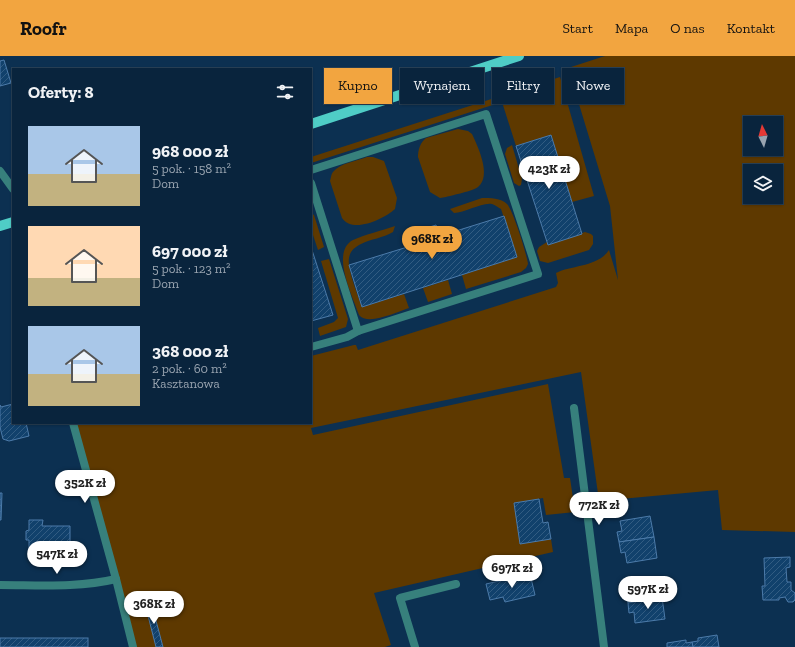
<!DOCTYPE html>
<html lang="pl">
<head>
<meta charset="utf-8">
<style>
	:root { --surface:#09243d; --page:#173048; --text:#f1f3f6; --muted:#99a4b0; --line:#294157; --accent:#f2a540 }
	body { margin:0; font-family:"Zilla Slab",serif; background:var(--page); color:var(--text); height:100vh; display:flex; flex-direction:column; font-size:15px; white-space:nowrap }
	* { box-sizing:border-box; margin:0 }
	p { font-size:13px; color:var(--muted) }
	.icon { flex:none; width:22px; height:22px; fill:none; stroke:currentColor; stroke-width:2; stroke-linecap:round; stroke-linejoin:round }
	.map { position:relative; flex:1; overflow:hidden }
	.drawer { position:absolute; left:12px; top:12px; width:300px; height:356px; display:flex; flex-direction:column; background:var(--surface); border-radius:0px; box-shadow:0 1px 3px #0004,0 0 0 1px var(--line) }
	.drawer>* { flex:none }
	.top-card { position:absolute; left:324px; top:12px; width:380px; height:36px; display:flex; gap:8px }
	.needle { width:26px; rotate:355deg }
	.fabs { position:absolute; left:743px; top:60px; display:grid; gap:8px }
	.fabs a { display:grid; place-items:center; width:40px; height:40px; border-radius:0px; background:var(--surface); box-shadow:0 1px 3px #0004,0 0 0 1px var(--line); font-size:20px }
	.price { position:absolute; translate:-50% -34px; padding:0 9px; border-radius:14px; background:#fff; color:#222; font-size:13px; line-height:26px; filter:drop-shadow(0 1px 2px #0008) }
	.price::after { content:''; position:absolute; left:50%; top:24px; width:12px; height:9px; margin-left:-6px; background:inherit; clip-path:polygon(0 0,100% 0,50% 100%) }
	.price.selected { background:var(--accent); color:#111 }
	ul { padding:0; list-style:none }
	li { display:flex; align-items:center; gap:12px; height:100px; padding:0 16px }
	li span { display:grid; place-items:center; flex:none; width:112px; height:80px; border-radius:0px; color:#555 }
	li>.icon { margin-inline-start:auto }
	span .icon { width:48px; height:48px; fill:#fffc; stroke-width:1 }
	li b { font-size:17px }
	h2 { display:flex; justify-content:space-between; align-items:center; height:48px; padding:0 16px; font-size:17px }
	.pill { padding:0 14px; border-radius:0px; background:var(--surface); box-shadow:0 1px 3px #0004,0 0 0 1px var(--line); font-size:14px; line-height:36px }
	.pill.selected { background:var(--accent); color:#111 }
	header { display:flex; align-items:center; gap:24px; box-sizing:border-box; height:56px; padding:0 20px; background:var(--accent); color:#111 }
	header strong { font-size:19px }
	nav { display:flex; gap:22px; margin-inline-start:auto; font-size:14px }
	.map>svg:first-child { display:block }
	.green { fill:#5e3900; fill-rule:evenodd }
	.building { fill:url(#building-hatch); stroke:#4c7baa }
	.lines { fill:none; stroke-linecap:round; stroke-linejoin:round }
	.service { stroke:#37807c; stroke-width:8 }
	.minor { stroke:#37807c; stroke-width:8 }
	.primary { stroke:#4fcdc6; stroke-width:10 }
</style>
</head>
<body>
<header>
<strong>Roofr</strong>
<nav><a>Start</a><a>Mapa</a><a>O nas</a><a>Kontakt</a></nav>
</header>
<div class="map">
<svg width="795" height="591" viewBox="0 0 795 591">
	<defs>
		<pattern id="building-hatch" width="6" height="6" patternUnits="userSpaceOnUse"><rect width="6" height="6" fill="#11416c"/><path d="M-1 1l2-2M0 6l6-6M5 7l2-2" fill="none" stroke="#325c82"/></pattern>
	</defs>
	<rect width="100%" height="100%" fill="#0c3051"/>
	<g class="green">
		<path d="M605 0H795V476L722 474 718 434 599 445 581 316 311 372 313 379 548 328 564 422H570L575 456 546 459 543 442 514 447 520 488 551 483 553 496 374 537 391 589 385 591H133L73 367H311V300L354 289H356L358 294 556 231 558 227 556 217C572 209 598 211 609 194L618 224 610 150 568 12ZM750 67H776V93H750ZM750 115H776V141H750Z"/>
		<polygon points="560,21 594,140 572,146 551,79 516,90 502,46 311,107 311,101"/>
		<path d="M458 73 468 75 472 78C478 91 492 120 478 131 473 135 453 139 446 141L440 142 430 136 418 101C418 94 420 87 426 82Z"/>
		<polygon points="512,89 522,123 521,129 519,130 514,127 505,98 507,92"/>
		<path d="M367 101H373L384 105 397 142 395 153C384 163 353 178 342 162L330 125C331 122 331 118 333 116 340 107 357 105 367 101Z"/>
		<path d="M482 142C490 142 501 142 507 148 513 154 527 199 528 208L526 212 521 216 466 233 462 219 517 201 501 153C499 152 495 149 492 148 482 146 465 157 454 157L450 153Z"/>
		<polygon points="311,157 314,159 324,191 318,194 311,173"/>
		<path d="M395 170 393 176C383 182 371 183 361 188 355 191 350 195 349 202 347 213 358 239 362 251L404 238 409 252C397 256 368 270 359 259 353 241 330 196 353 184 366 178 381 175 395 170Z"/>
		<polygon points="585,176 591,178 593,180 593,188 589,194 548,207 540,205 537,195 539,191 547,186 548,189"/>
		<polygon points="329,203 348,263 346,271 320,280 318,272 334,266 338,262 321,205"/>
		<polygon points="448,224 452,238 428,246 423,232"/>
	</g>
	<g class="building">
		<polygon points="4,4 11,27 0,30 0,5"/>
		<polygon points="551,79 582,178 548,189 516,90"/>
		<polygon points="504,160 517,201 362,251 349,209 414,189 410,177 436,169 440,180"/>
		<polygon points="311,191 333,259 311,265"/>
		<polygon points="13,348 13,367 26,367 29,380 9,385 3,383 0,371 0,349 1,351"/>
		<polygon points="0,437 2,437 1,464 0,464"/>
		<polygon points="539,443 543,467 548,466 551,483 520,488 514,447"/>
		<polygon points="650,460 654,481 619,486 617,476 622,475 620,465"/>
		<polygon points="29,464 43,464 42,470 70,470 70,494 29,494 29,484 26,484 26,475 29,474"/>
		<polygon points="654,481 657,502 627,507 625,496 621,497 619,486"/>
		<polygon points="790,501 790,511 786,512 787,526 791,526 791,534 795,537 795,544 793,546 788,546 785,541 779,542 779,544 763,544 762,530 765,530 764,502"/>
		<polygon points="530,518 535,539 505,546 503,541 490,544 486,528"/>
		<polygon points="659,521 662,541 628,547 626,536 630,536 629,525"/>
		<polygon points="662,541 665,563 635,567 634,556 629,557 628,547"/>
		<polygon points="151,546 163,591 156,591 145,548"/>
		<polygon points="717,579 719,591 693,591 692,586 698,585 698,582"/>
		<rect x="0" y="582" width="88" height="9"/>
		<polygon points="686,584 686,587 692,586 693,591 667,591 667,587"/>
	</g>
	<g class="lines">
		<g class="service">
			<polyline points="311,114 486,58 538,218 358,275 347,281 311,291"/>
			<polyline points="311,127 358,275"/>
			<polyline points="415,591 400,542 456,528"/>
		</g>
		<g class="minor">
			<polyline points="0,115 13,133"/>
			<polyline points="574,352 604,591"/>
			<polyline points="73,367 116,523 133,591"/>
			<path d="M0 529C39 529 78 532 116 523"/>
		</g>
		<g class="primary">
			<polyline points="311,68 519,0"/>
			<polyline points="0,170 13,166"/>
		</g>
	</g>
</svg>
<div class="fabs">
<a><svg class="needle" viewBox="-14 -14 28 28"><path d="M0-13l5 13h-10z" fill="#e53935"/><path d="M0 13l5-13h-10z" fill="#99a4b0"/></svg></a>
<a><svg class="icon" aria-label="layers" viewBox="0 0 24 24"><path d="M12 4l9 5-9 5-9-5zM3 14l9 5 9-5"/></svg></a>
</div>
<b class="price" style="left:549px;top:134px">423K zł</b>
<b class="price selected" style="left:432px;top:204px">968K zł</b>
<b class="price" style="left:85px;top:448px">352K zł</b>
<b class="price" style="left:599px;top:470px">772K zł</b>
<b class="price" style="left:57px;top:519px">547K zł</b>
<b class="price" style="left:512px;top:533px">697K zł</b>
<b class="price" style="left:648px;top:554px">597K zł</b>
<b class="price" style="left:154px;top:569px">368K zł</b>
<div class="top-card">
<a class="pill selected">Kupno</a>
<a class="pill">Wynajem</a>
<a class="pill">Filtry</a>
<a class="pill">Nowe</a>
</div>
<section class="drawer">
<h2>Oferty: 8<svg class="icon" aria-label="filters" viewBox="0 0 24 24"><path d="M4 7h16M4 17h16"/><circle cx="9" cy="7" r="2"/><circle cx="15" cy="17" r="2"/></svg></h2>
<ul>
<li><span style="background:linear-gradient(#a9c7e8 60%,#c2b280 0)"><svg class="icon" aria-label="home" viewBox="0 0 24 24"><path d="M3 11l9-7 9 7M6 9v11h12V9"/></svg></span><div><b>968 000 zł</b><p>5 pok. · 158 m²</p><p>Dom</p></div></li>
<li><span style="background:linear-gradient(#ffd9b3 65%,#c2b280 0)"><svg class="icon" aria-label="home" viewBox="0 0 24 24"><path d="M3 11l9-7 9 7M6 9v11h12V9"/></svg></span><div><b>697 000 zł</b><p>5 pok. · 123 m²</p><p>Dom</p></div></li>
<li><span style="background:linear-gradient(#a9c7e8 60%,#c2b280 0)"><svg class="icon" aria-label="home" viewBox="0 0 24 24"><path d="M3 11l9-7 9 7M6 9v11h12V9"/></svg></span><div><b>368 000 zł</b><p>2 pok. · 60 m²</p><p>Kasztanowa</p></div></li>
</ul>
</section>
</div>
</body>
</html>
